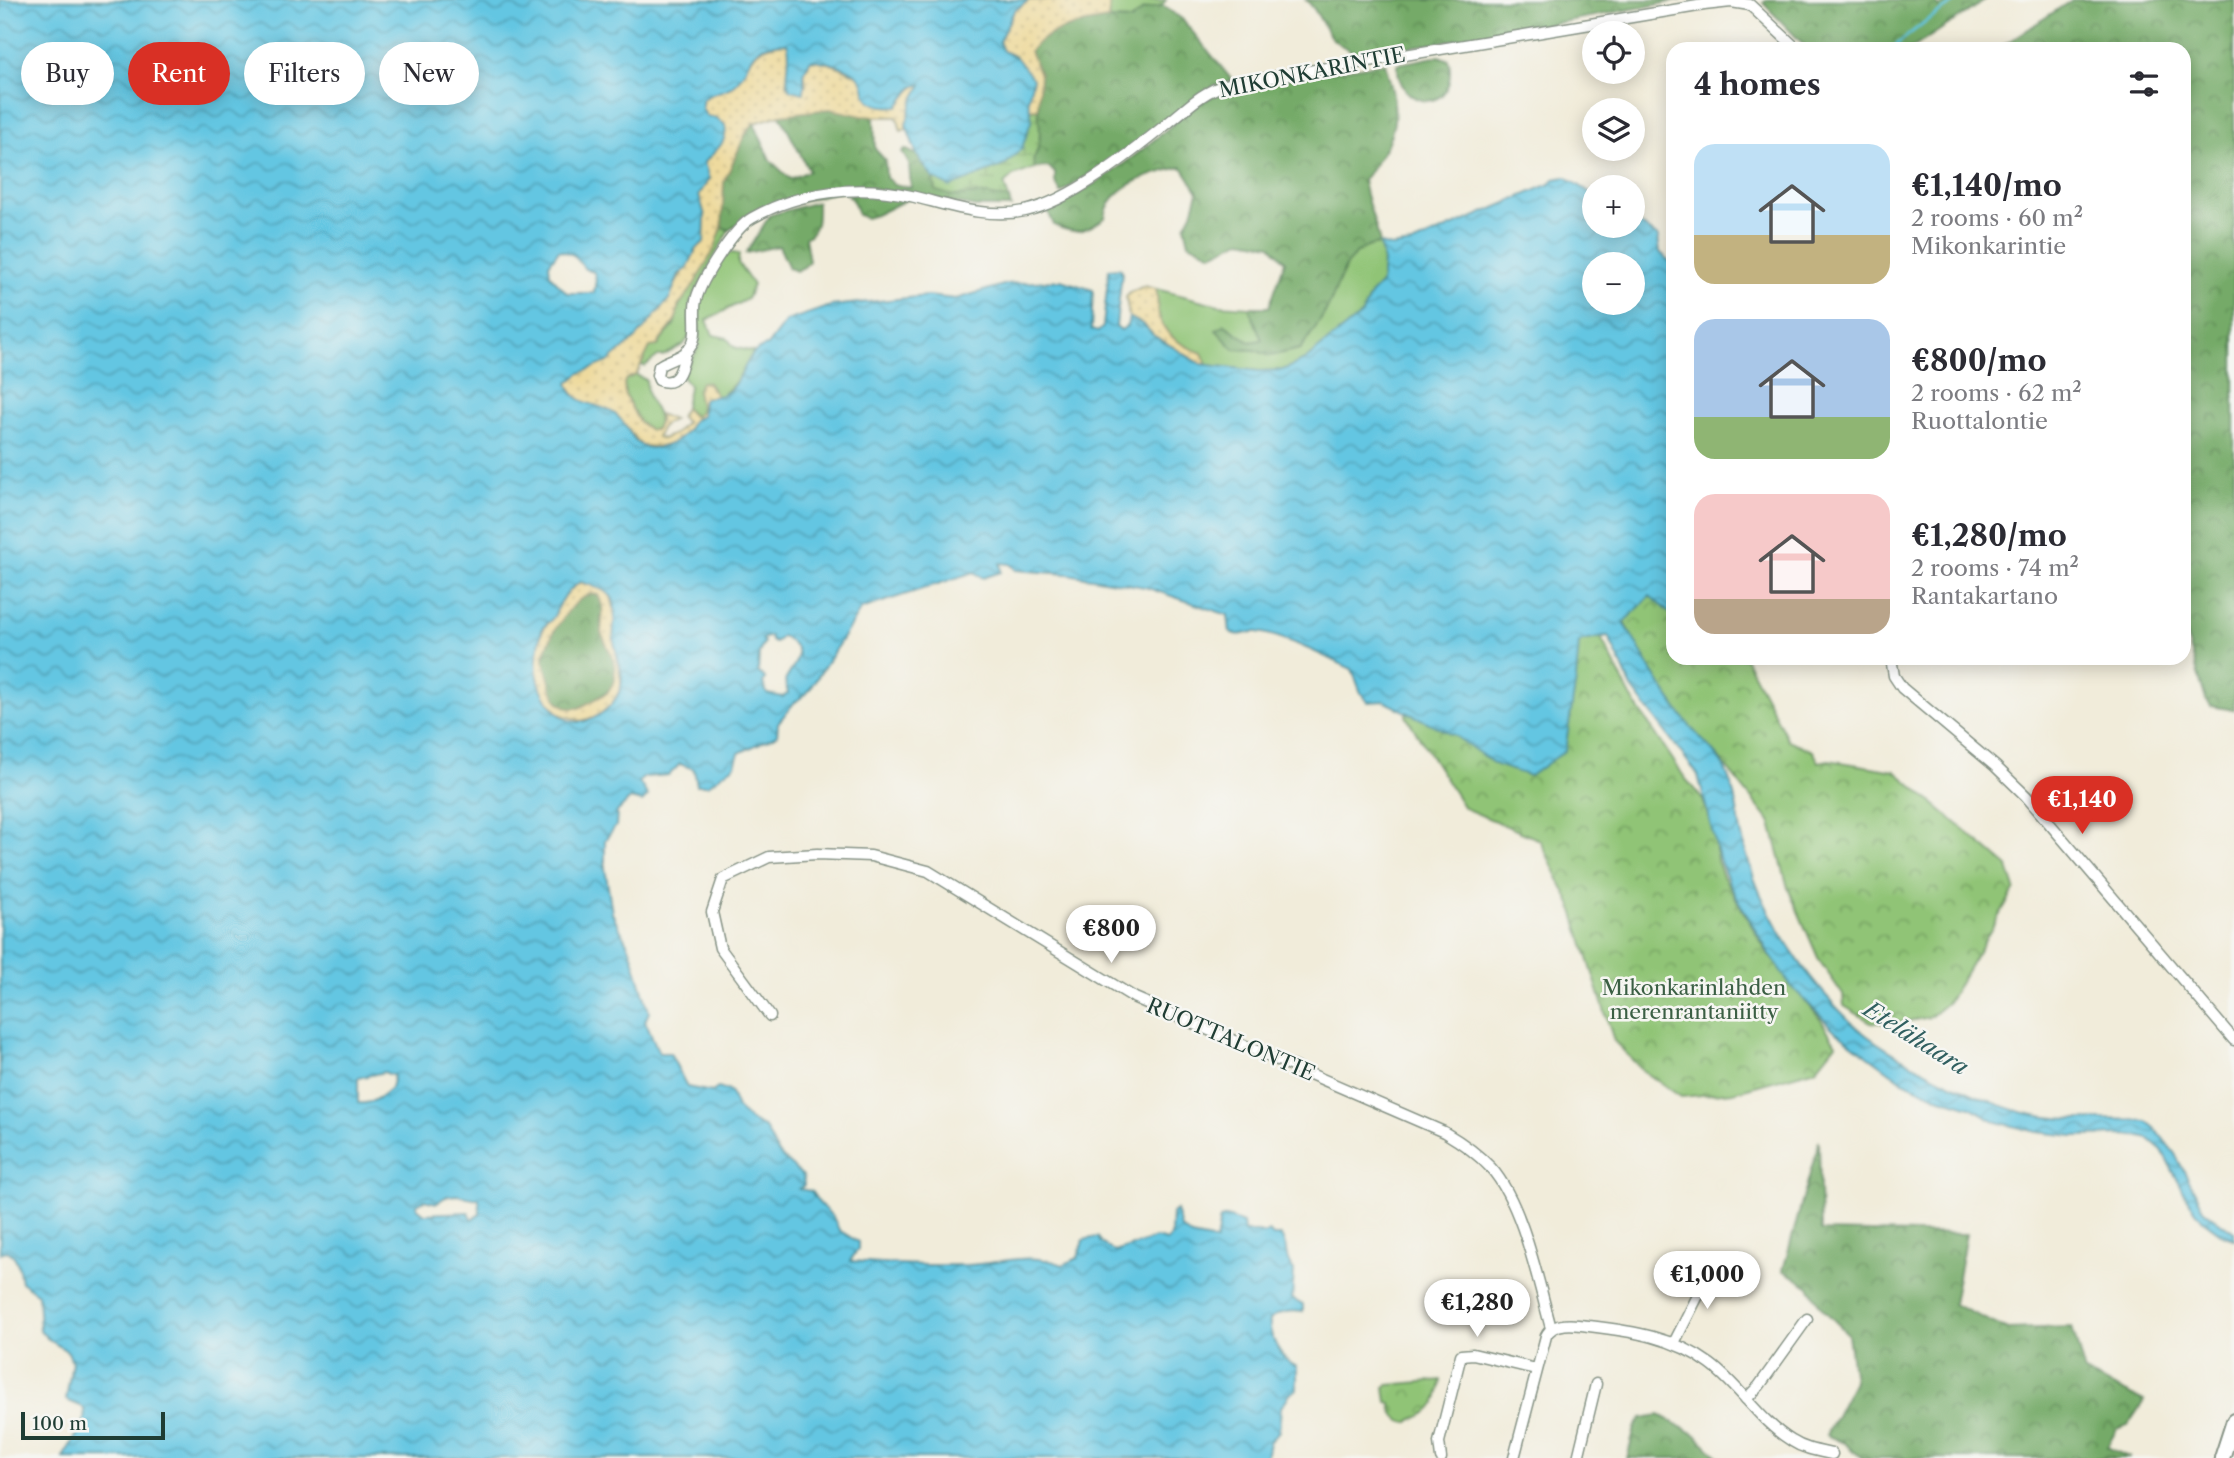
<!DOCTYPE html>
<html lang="en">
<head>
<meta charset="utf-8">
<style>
	:root { --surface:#fff; --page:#f2f2f3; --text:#2b2b33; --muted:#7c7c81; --accent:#d93025 }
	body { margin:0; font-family:"Libre Caslon Text",serif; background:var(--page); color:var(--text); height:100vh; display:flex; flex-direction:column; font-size:26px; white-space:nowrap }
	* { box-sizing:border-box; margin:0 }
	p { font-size:23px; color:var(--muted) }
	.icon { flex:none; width:38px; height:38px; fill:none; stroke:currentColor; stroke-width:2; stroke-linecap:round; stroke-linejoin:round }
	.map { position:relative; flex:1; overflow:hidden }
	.sheet { position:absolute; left:1666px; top:42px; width:525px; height:623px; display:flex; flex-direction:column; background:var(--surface); border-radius:21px; box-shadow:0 4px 18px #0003 }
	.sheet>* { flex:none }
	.hud { position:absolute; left:21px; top:42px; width:665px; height:63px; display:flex; gap:14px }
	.buttons { position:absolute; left:1582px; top:21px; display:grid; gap:14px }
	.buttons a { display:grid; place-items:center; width:63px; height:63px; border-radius:50%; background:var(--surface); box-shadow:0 4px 18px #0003; font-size:35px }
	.scale { position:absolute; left:21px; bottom:18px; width:144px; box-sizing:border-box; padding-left:7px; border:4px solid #1f3d34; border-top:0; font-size:19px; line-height:24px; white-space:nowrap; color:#1f3d34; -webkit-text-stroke:5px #f6f6f2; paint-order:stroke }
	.price { position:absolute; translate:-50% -60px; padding:0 16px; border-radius:24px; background:#fff; color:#222; font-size:23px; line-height:46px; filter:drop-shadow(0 2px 4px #0008) }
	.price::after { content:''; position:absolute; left:50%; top:42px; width:21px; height:16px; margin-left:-10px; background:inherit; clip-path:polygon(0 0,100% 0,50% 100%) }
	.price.selected { background:var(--accent); color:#fff }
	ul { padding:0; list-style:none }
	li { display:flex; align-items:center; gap:21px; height:175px; padding:0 28px }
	li span { display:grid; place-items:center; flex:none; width:196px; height:140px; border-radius:21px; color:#555 }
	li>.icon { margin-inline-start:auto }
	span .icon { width:84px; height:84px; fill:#fffc; stroke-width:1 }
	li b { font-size:30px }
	h2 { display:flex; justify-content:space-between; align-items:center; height:84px; padding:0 28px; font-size:30px }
	.pill { padding:0 24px; border-radius:32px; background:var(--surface); box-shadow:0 4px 18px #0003; font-size:24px; line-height:63px }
	.pill.selected { background:var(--accent); color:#fff }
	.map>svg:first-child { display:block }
	.grass { fill:#90c476; stroke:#588055; stroke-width:2 }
	.forest { fill:url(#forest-crowns); stroke:#4a744e; stroke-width:2 }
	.wetland { fill:url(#wetland-marsh); stroke:#588055; stroke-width:2 }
	.sand { fill:url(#sand-dots); stroke:#868c69; stroke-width:2; fill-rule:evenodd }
	.park { fill:url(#park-crowns); stroke:#588055; stroke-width:2 }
	.water { fill:url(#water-waves); stroke:#42828b; stroke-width:2; fill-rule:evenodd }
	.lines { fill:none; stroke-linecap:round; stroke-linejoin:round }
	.stream { stroke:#64c6e2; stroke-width:2.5 }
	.street-casing { stroke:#889487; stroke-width:13 }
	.secondary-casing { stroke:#889487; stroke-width:18 }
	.street { stroke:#fff; stroke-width:10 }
	.secondary { stroke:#fff; stroke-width:14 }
	.labels { text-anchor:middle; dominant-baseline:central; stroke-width:5; stroke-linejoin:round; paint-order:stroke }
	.street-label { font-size:21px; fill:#1f3d34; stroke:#f6f6f2 }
	.park-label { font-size:21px; fill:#3b5f44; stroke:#f6f6f2 }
	.water-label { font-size:23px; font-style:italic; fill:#305f60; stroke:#f6f6f2 }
</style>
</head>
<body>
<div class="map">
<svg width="2234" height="1458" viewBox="0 0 2234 1458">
	<defs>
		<pattern id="forest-crowns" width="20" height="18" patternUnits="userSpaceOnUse" patternTransform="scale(1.75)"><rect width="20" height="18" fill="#74aa67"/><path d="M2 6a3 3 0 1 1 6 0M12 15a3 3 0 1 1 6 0" fill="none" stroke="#5f8c56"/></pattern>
		<pattern id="wetland-marsh" width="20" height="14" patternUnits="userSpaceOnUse" patternTransform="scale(1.75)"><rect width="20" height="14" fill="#90c476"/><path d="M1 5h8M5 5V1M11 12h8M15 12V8" fill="none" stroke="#75a062"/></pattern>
		<pattern id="sand-dots" width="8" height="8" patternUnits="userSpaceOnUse" patternTransform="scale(1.75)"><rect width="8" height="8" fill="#eeda9e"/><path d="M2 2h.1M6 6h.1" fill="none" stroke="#ccbc89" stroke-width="1.8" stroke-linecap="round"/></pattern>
		<pattern id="park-crowns" width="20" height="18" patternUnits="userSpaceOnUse" patternTransform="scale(1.75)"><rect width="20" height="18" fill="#90c476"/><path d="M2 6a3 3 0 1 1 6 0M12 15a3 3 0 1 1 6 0" fill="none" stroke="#75a062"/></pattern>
		<pattern id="water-waves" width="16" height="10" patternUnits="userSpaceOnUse" patternTransform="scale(1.75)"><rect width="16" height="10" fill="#64c6e2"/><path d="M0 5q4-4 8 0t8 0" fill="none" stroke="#52a2b8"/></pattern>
	</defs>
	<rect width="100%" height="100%" fill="#f6f6f2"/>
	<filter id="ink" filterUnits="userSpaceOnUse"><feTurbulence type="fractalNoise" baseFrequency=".0143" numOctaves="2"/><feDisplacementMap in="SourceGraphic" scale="14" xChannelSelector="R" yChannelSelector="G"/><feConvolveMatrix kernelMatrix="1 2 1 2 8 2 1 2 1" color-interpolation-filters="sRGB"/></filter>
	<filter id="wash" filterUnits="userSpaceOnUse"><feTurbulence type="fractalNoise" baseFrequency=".00686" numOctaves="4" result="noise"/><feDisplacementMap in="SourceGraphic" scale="28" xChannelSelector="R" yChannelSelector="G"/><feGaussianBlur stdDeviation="1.57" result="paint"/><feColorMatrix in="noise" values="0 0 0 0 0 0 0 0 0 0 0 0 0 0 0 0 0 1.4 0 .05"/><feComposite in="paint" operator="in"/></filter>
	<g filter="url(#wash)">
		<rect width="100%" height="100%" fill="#f1ecda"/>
		<g class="grass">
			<polygon points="1110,0 1166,0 1162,5 1143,10 1131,20 1108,19"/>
			<path d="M722 227 729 230 690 303V331L688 339 683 345 663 356H658L645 366 641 365 650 346H658C662 337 670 332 674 325 677 318 676 310 680 304 696 278 712 256 722 227Z"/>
			<path d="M1380 244 1383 262 1381 284 1370 295 1362 314 1305 360 1283 370 1259 371 1207 365 1202 353C1181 345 1163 336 1158 312 1157 304 1158 296 1156 289L1219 305 1249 307 1262 340 1250 342 1225 325 1234 349 1255 350 1270 356 1300 349C1310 336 1320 322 1328 307 1342 280 1344 247 1380 244Z"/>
			<path d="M727 252 739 254 738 263 753 285 747 299 707 320 713 335 727 338 734 347 753 352C743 371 736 386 718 398L708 383 697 391 701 411 695 417 685 408C685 399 689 394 689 385L682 377C686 363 698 355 699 343 700 331 698 318 700 305 704 286 717 269 727 252Z"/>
			<path d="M636 375 646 380C647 386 647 392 649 398 654 411 663 415 656 430H650L639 422 625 394 624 383 626 379Z"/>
		</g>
		<g class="forest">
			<path d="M1306 0H1682L1534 27 1360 55C1351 50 1338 46 1331 37 1321 25 1319 11 1306 0Z"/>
			<polygon points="1768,0 1935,0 1939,7 1953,0 1986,0 1911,49 1808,49 1763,3"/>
			<polygon points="2072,0 2234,0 2234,710 2211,706 2206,700 2184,628 2184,49 1998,49"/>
			<polygon points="1162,5 1182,19 1232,80 1061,193 1055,182 1055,173 1049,167 1035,168 1033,160 1039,148 1040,134 1038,99 1040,74 1030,52 1037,42 1058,31 1079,24 1108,19 1131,20 1143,10"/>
			<path d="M1439 56 1449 60C1459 118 1395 109 1398 64Z"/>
			<path d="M1385 63C1401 117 1399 134 1363 180 1366 203 1376 221 1380 244 1344 247 1342 280 1328 307 1320 322 1310 336 1300 349L1270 356 1255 350 1234 349 1216 330 1225 325 1250 342 1262 340 1249 307H1269L1285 261 1271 245 1241 240 1212 254 1189 243 1185 226 1192 213 1198 192 1182 167C1155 173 1109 184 1105 218 1086 231 1077 236 1054 225L1047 209C1083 193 1117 170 1148 145 1175 123 1200 98 1233 87Z"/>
			<path d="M830 109 874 117 875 149 885 160 886 178 894 184 911 188 909 164 902 152 905 149 917 155 933 178 954 196C972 195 992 191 1009 199L1011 207H976L856 186 752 215 729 230 722 227 724 182 746 133 754 123 770 160 790 179 809 171 780 115Z"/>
			<polygon points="860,193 908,199 876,215 866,218 858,215 854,203 848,195"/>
			<path d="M817 202C817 217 819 230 805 238L809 261 804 267 796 271 789 268 779 246 746 253 770 215Z"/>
			<path d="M590 594 598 595C608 607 597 618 602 631 607 646 617 662 615 678 614 688 607 692 599 697 591 702 583 708 574 709 554 710 542 674 544 658 545 653 547 647 549 643 557 623 570 602 590 594Z"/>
			<polygon points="1819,1141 1821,1231 1966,1234 1953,1304 2006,1329 2072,1327 2085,1373 2144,1401 2128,1425 2117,1429 2107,1447 2130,1458 1862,1458 1844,1443 1826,1435 1854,1381 1848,1334 1822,1308 1809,1287 1783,1270"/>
			<polygon points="1659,1415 1695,1434 1720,1458 1627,1458 1635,1428 1642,1418"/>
		</g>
		<path class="wetland" d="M1038 109C1040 127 1042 143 1033 160L1035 168 1013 176 1004 184 1009 199 983 194 954 196 936 191 933 178 917 155 910 134 915 127 1031 114 1030 110Z"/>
		<g class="sand">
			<path d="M1029 0H1110L1108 19C1081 24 1048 28 1030 51L1040 74 1038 109 1030 110 1016 57 1003 51 999 41 1014 11Z"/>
			<path d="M787 43 790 50 787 84 806 85 804 71 811 60C844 62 873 87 901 103 906 96 913 84 923 84V87C912 96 907 115 908 128L901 131 897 117 862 116 830 109 780 115 754 123 746 133 724 182 722 227 715 248 691 290 678 306C679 324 665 331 657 346L650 347 636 375 626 379 624 383 625 395 639 422 650 430 656 429 659 422V414L673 420C664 423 661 427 657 437L663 439 676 433 686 422 680 417 685 408 694 417 701 411 697 391 701 382 708 383 718 398 706 397 702 403V416C696 421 693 426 688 433 677 446 656 449 641 445 634 438 629 428 622 423 606 410 573 405 568 383L573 377 588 369 662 308C672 295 675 281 685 269 694 260 690 253 704 242L705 216 699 195 701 189 707 185 704 165 716 118 706 116 702 108V100C710 92 722 93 732 86 737 82 739 77 742 72 754 52 763 44 787 43Z"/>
			<path d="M1144 286 1156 289C1158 296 1157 304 1158 312 1163 336 1181 345 1202 353L1207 365 1201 364 1153 335 1144 325 1129 317 1126 297 1131 292Z"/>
			<path d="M580 582 605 589 611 596 616 618 614 639 621 680V688L612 704 598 716 581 721 559 714 542 692 535 665 541 634 546 625 554 616 562 597ZM590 594 598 595 603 607 601 633 614 661 615 680 607 693 579 708H569L559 703 552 690 544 661V655L554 631 569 610 579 600Z"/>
		</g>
		<g class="park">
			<polygon points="1673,572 1673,658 1745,658 1788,740 1813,751 1819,762 1829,760 1895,771 2008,867 2015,889 1948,1002 1930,1017 1892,1024 1871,1022 1844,1006 1843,995 1819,960 1788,888 1771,823 1719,758 1683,723 1637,649 1617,603"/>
			<polygon points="1594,624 1631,697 1685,778 1703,800 1715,840 1717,861 1723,876 1768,954 1821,1020 1836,1044 1816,1069 1733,1092 1681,1097 1642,1070 1614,1041 1571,904 1540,840 1464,808 1406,716 1409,700 1547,672"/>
			<path d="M1441 1380C1440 1393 1436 1410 1423 1415 1416 1419 1413 1417 1408 1423 1398 1422 1391 1412 1391 1403L1387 1402 1385 1387 1388 1385Z"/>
		</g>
		<path class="water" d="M0 0H1029L1014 11 999 41 1003 51 1016 57 1033 79 1028 100 1032 119 1022 148 1005 165 950 187 933 178 917 155 906 125 912 103 922 84 913 87 898 106C888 107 873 107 867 97 864 93 865 86 862 81 854 67 825 61 811 60L804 71V93L790 90C783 76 793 58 787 43 741 43 756 67 732 86 722 93 710 92 702 100V108L706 116 716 118 725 125C729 141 715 152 704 162L709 179 699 195 705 216 704 242 696 249 687 269 679 274 670 298 637 337 608 362 580 373 568 383C573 407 600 402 615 414 626 422 629 436 639 444 657 456 687 439 692 421L702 416 703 399C713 396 720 398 729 391 745 378 745 350 767 346L786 321 831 306 927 296 956 299 1007 284 1061 280 1093 290 1091 330 1098 332 1103 327 1109 269 1120 268 1122 272 1116 326 1121 330 1127 326 1129 317 1144 325 1153 335 1201 364 1259 371 1283 370 1305 360 1362 314 1370 295 1381 284 1383 262 1380 244 1391 247 1412 244 1550 184 1554 179 1566 177 1594 195V226H1633V219L1658 237 1660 252 1673 265V616L1650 596 1624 622C1643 656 1662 690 1686 721 1698 737 1718 753 1726 771 1735 791 1737 811 1741 832 1745 853 1752 874 1760 893 1782 942 1813 985 1851 1022 1874 1045 1913 1064 1941 1079 1968 1092 1995 1105 2025 1113 2065 1123 2105 1117 2146 1121L2154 1127 2175 1154 2205 1211 2234 1232V1239L2225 1236 2203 1220 2188 1200 2162 1150 2149 1139 2132 1135 2074 1136 2037 1132 1997 1122 1970 1107 1935 1096 1901 1080 1836 1032 1792 987 1770 955 1732 889 1720 862 1698 775 1632 688 1608 636 1579 642 1576 680 1565 751 1530 776 1496 765 1454 735 1384 701 1368 702 1361 693 1352 669C1325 657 1286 636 1257 632 1245 631 1243 638 1230 632L1228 615 1145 587 1068 574 1016 570 1010 564 1000 563 1001 572 983 578 974 572 861 609 808 692 794 703 778 723 777 735 739 753 735 765 708 785H697L694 769 680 764 669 775 644 777 639 782 648 796 642 802 630 799 617 812 616 826 605 840V868L612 913 631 951 649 1012 645 1021 659 1053H670L687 1087 712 1092 718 1088 730 1091 737 1108 751 1121 765 1128 778 1154 803 1176 804 1185 799 1189 811 1191 819 1203 833 1217 839 1230 858 1242V1249L850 1261C889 1264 927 1266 966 1265 1001 1264 1029 1251 1063 1265L1078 1258 1083 1240 1098 1237 1101 1243 1115 1252 1156 1238 1167 1241 1171 1236 1172 1213 1176 1210 1181 1228 1191 1236 1216 1241 1220 1219 1227 1217 1243 1223 1244 1232H1258L1265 1234 1269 1232 1273 1236H1281C1289 1248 1283 1258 1294 1271L1292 1299 1303 1305V1312C1290 1310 1279 1311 1270 1320 1268 1336 1282 1361 1297 1367V1389L1290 1394 1281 1407 1279 1431 1269 1442 1266 1458H63C69 1444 91 1422 83 1407L66 1400 72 1362 68 1352 47 1338 40 1330 38 1294 21 1282C19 1271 19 1256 7 1251L0 1253ZM559 250 574 255 585 269 594 272 596 279 594 293H567L550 275 549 264ZM1594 264H1633V303H1594ZM580 582C586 583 590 585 595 587 626 596 611 616 614 640 615 655 625 671 621 687 615 710 580 735 559 714 541 696 533 675 538 651 540 644 539 637 542 630 545 623 553 621 555 614 561 600 567 591 580 582ZM770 636 771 641 775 643 782 636C809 651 795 663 785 681L788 693 783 697 767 694 763 683 765 678 758 672 759 653 764 642 762 639ZM384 1072 394 1076 391 1088C382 1096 371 1105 358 1103V1078ZM457 1195 479 1199 480 1214 472 1219 468 1212 425 1214 417 1208 416 1205 424 1200 436 1203 447 1196Z"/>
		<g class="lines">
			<polyline class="stream" points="1891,49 1926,21 1959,0"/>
		</g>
	</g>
	<g filter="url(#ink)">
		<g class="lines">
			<g class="street-casing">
				<g id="street">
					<path d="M686 351C682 366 679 388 659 380L657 375 659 366C667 360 680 358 687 351 701 338 692 316 696 300 701 280 734 228 752 218 800 191 858 184 911 196 949 205 986 219 1025 211 1071 201 1131 153 1168 123 1187 108 1202 92 1225 85L1704 5 1731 2 1750 5 1797 49"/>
					<polyline points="1891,658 1894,676 1902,688 1995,766 2026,796 2234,1040"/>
					<path d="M770 1016 720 948 712 912 723 879 769 857 817 854 871 856 928 871 1135 998 1444 1132C1461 1142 1478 1154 1491 1168 1523 1204 1538 1282 1551 1328"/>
					<polyline points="1674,1343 1713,1266"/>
					<polyline points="1746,1399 1759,1386 1807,1319"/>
					<polyline points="1441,1458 1439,1442 1461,1355 1473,1354 1536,1369"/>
					<path d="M1514 1458 1546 1336C1553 1321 1575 1324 1589 1326 1632 1331 1674 1337 1710 1364 1740 1386 1759 1421 1792 1441 1804 1449 1818 1451 1832 1454"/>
					<polyline points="1578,1458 1596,1384"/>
				</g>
			</g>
			<g class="secondary-casing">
				<polyline id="secondary" points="2222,1458 2234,1421"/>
			</g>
			<use href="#street" class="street"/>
			<use href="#secondary" class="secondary"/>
		</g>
	</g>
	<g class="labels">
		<g class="street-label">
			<text transform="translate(1312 72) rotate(-11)">MIKONKARINTIE</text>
			<text transform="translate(1231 1039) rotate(23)">RUOTTALONTIE</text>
		</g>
		<g class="park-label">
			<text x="1694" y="987">Mikonkarinlahden<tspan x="1694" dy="24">merenrantaniitty</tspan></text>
		</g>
		<g class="water-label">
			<text transform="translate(1916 1038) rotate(32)">Etelähaara</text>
		</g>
	</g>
</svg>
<div class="buttons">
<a><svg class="icon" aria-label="locate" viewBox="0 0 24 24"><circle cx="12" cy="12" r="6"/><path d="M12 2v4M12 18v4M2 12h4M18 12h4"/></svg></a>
<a><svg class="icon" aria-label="layers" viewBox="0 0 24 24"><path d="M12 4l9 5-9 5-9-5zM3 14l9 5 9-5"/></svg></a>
<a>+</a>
<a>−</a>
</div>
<div class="scale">100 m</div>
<b class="price selected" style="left:2082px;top:836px">€1,140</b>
<b class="price" style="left:1111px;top:965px">€800</b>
<b class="price" style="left:1707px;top:1311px">€1,000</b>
<b class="price" style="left:1477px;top:1339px">€1,280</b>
<div class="hud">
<a class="pill">Buy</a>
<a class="pill selected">Rent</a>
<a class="pill">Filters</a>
<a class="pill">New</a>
</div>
<section class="sheet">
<h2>4 homes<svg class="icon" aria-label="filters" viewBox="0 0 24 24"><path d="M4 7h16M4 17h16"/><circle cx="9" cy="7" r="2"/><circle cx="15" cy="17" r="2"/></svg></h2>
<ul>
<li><span style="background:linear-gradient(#bfe0f5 65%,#c2b280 0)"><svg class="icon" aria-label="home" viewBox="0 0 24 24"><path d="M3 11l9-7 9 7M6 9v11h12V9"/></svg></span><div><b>€1,140/mo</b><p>2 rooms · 60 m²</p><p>Mikonkarintie</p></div></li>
<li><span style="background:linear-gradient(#a9c7e8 70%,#8fb573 0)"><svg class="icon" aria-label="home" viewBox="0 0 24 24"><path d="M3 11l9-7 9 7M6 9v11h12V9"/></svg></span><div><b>€800/mo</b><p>2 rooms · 62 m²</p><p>Ruottalontie</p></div></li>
<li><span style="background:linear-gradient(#f6c9c9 75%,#b9a48a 0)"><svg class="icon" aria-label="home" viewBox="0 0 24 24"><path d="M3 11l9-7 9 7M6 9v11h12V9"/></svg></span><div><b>€1,280/mo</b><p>2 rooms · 74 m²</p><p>Rantakartano</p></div></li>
</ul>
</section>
</div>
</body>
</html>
